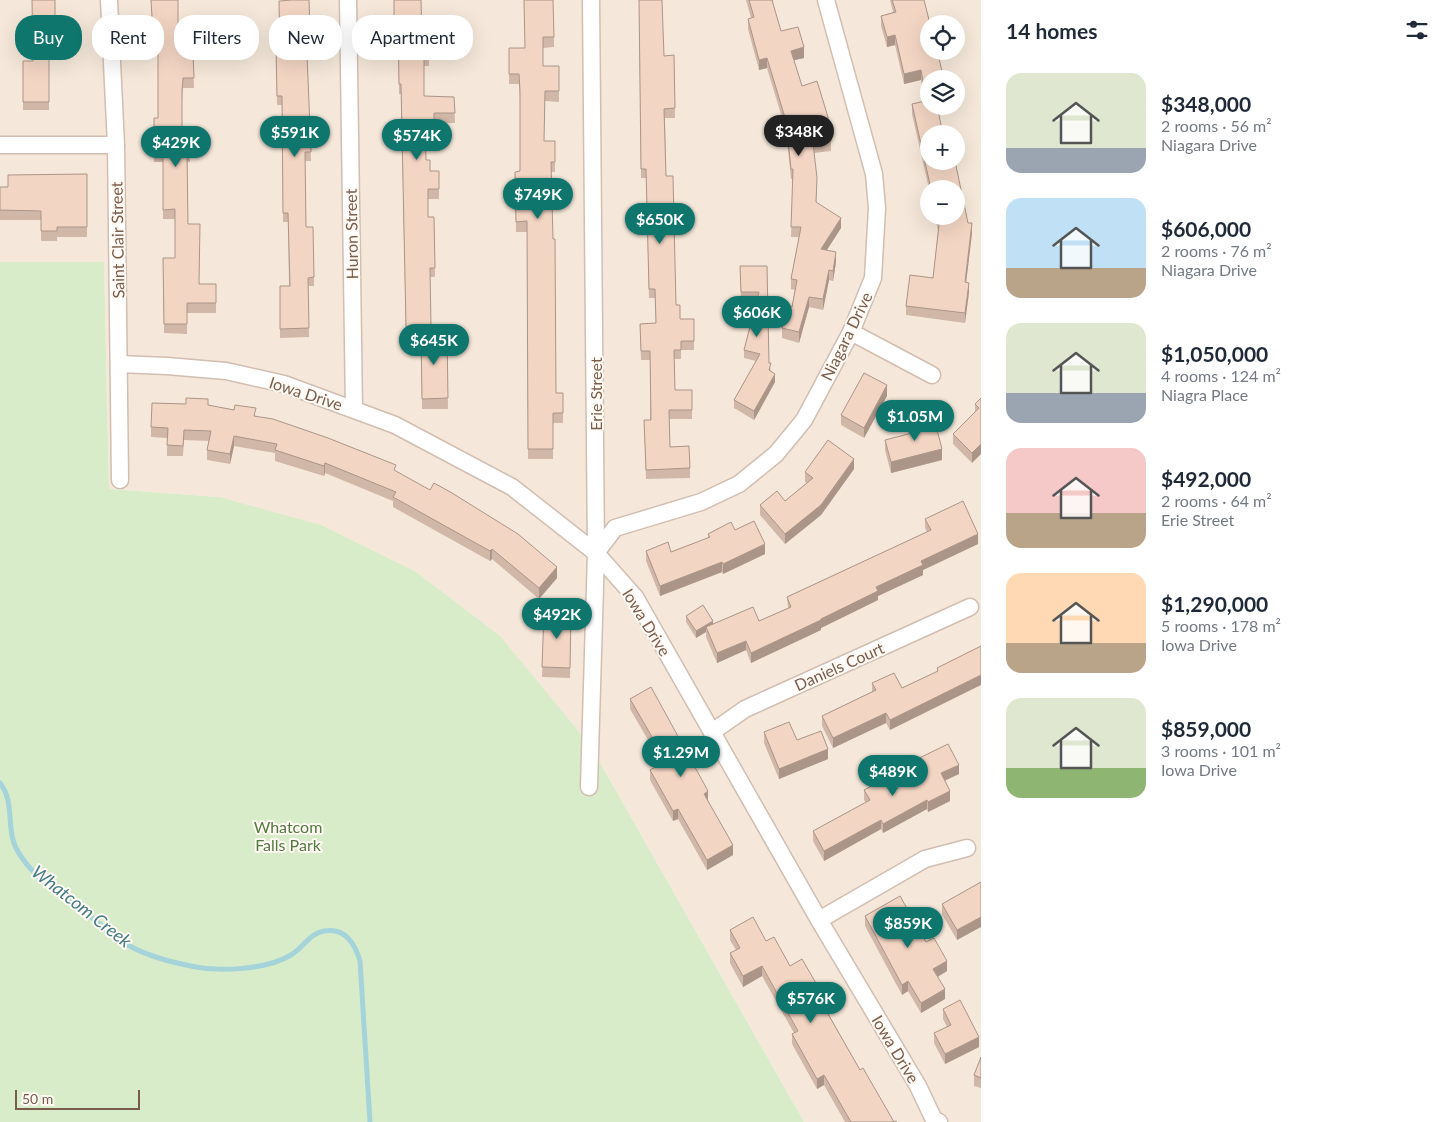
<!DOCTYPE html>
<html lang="en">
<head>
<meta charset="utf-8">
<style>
	:root { --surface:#fff; --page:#f2f2f3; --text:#1f2937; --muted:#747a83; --accent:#0f766e }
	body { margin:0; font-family:Lato,sans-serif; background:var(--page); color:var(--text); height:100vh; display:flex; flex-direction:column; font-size:19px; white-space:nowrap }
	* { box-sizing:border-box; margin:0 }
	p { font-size:16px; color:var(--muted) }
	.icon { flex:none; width:28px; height:28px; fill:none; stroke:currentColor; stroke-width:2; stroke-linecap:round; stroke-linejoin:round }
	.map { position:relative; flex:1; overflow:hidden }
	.sheet { display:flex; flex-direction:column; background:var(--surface); width:475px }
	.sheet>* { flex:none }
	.hud { position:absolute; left:15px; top:15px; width:475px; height:45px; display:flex; gap:10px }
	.controls { position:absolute; left:920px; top:15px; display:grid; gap:10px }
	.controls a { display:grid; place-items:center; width:45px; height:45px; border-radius:50%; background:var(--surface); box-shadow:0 5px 20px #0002; font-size:25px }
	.scale { position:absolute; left:15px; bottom:12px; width:125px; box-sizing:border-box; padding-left:5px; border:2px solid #7a5c4d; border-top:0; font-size:14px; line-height:18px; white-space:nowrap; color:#7a5c4d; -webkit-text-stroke:4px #fffaf3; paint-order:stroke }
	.price { position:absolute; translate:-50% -42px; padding:0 11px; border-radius:18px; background:var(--accent); color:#fff; font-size:16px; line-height:32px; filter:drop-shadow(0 1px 2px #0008) }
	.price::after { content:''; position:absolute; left:50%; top:30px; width:15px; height:11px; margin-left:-8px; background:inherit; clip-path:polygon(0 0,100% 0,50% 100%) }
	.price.current { background:#222; color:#fff }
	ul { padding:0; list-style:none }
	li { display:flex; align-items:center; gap:15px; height:125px; padding:0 25px }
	li span { display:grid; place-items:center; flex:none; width:140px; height:100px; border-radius:15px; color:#555 }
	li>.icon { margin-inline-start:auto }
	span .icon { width:60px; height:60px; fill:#fffc; stroke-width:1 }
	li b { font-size:21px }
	h2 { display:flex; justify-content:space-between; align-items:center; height:60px; padding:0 25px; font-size:21px }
	.pill { padding:0 18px; border-radius:20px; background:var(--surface); box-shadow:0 5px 20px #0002; font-size:18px; line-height:45px }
	.pill.current { background:var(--accent); color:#fff }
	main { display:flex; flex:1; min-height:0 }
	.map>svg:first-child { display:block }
	.residential { fill:#f5e8da; fill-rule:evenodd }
	.green { fill:#d8ecc9 }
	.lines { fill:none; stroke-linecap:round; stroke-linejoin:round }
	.stream { stroke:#a5d3da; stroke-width:5 }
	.minor-casing { stroke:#d1beb0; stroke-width:19 }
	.minor { stroke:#fff; stroke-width:16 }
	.wall { fill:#d1b7a8 }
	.shaded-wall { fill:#aa9588 }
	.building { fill:#f3d5c3; stroke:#aa9588 }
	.labels { text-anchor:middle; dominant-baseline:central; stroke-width:4; stroke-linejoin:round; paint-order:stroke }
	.street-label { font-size:16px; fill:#7a5c4d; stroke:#fffaf3 }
	.park-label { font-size:16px; fill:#537a41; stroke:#fffaf3 }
	.water-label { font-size:18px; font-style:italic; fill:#437c86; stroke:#fffaf3 }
</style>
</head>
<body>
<main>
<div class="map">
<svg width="981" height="1122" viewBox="0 0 981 1122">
	<rect width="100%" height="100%" fill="#fdf6ec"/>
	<path class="residential" d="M0 0H981V1122H804L590 745 219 497 109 489 104 262H0ZM929 24H956V51H929ZM929 79H956V106H929ZM929 134H956V161H929ZM929 189H956V216H929Z"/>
	<polygon class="green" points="0,262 104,262 109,489 219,497 321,525 416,572 500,636 590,745 804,1122 0,1122"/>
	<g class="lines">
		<path class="stream" d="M0 783C15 801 6 829 16 848 31 878 66 897 91 917 102 925 112 936 124 943 143 954 170 962 191 966 219 972 266 970 291 955 303 948 310 933 324 931 345 927 355 944 360 961L370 1122"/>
		<g class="minor-casing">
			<g id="minor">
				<polyline points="109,0 116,145 120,480"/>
				<polyline points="348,0 354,409"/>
				<polyline points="0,145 116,145"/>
				<polyline points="851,332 932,375"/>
				<polyline points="119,364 167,366 226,371 284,384 395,425 512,487 596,553 635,597 819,920 918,1086 934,1120 939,1122"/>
				<polyline points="596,553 615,528 701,502 739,484 776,454 804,420 851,332 873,278 877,208 874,174 826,0"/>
				<polyline points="712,732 745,709 970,607"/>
				<polyline points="589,787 596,553 591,0"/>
				<polyline points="819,920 925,859 967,848"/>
			</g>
		</g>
		<use href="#minor" class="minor"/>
	</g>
	<g class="wall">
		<polygon points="151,0 178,0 178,44 182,54 193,53 194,88 183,88 182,101 182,128 190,128 190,162 187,162 188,224 199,284 216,284 216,313 187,313 187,334 164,333 163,258 175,258 175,219 163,219 163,162 154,162 154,118 158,118 158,44 153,44"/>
		<polygon points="309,0 310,38 306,39 311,161 305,161 306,227 314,277 314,286 308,286 309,337 280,338 280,286 289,286 288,222 283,222 282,105 277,105 276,48 280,48"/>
		<polygon points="394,0 422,39 429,39 429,66 424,66 424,96 454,97 455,123 434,123 434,137 426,137 426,160 430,171 439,171 439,199 428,199 428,217 434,217 435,277 430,277 431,333 447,333 448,409 422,409 421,336 406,336 401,94 399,94 398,33 394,33"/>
		<polygon points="524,0 554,37 554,47 543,48 543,66 559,66 559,102 545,101 544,141 555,141 555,172 551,172 556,393 563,393 563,423 553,423 553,459 528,459 527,232 516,232 515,172 520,171 520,100 519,84 509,84 509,48 525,48"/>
		<polygon points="639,0 664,56 674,55 675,118 665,118 666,176 676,305 680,319 694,341 694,350 681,350 681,359 674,359 675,390 692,390 692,419 669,419 670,447 690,468 690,478 646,479 644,420 650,420 650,360 641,360 640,324 656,323 655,298 649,298 646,178 641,178"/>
		<polygon points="746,0 774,0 772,1 781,31 804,58 794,60 802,86 831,141 831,151 814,153 817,188 816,203 841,228 827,250 836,262 833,281 829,280 823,310 809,307 799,343 782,338 782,328 792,307 795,290 791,289 791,279 799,237 791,237 793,179 791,179 786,131 767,68 759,70 748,29 748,19 751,18"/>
		<polygon points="890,0 924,0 930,24 924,96 921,80 904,84 895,45 887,47 881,26 881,16 893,12"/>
		<polygon points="55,20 74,20 74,50 49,50 49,110 23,110 23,61 33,61"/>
		<polygon points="929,100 929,106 937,106 943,134 929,134 929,161 949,161 950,163 955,161 968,223 972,223 972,233 966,283 969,283 969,292 965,323 906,315 906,306 910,275 933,278 938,231 935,216 956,216 956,189 929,189 912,114 912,104"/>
		<polygon points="87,174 87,237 57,237 57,241 41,241 41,220 0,220 0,187 8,187"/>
		<polygon points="740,266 767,266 769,363 771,371 775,382 754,420 734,408 734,400 756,361 744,358 744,350 756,301 741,301"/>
		<polygon points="887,396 864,438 841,425 841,415"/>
		<polygon points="981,398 972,463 953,444 953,434 975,412 975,404"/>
		<polygon points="208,405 256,416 396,472 557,578 539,599 492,559 490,561 393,507 393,501 325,473 324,476 275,461 275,453 234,446 230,464 207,460 207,450 209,441 184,440 183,456 167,456 167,438 151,437 151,427"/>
		<polygon points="913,423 942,460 891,473 885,450 885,440 913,433"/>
		<polygon points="854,469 821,515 785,544 760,515 760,505 785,501 807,483 805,482 805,472"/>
		<polygon points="925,519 978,544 923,570 923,575 878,596 878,600 821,628 821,630 751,663 746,650 717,663 706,637 706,632 696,638 686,622 686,616 713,624 759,621 788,608 787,597 927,532 925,528"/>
		<polygon points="735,530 765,554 723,574 722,572 660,596 646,561 646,551 671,552 708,538 708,534"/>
		<polygon points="544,612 571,613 570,678 542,677"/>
		<polygon points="981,646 890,730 886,723 833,748 822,726 822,716 872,692 872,683 902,688 937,672 937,668"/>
		<polygon points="630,699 708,801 733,855 707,870 678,819 673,821 650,780 650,770 662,764 630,709"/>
		<polygon points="764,732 828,759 779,779 764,743"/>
		<polygon points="909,763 959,774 945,781 950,801 928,812 927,809 883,833 881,829 824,861 813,841 813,831 866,803 864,800 864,790 909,766"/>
		<polygon points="981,882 957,940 942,914 942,904"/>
		<polygon points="865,916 926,942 947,971 938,977 945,999 921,1013 908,991 902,995 865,926"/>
		<polygon points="730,930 766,941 790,966 828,1013 860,1070 894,1122 897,1122 845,1122 824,1085 817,1089 792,1044 792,1034 794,1033 762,976 743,987 730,963 730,953 736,950 730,940"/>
		<polygon points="943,1009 979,1047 945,1064 934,1043 934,1033 947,1027 943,1019"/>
		<polygon points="981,1057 981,1088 974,1086 974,1075"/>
	</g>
	<g class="shaded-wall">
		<polygon points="895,35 895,45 887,47 887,37"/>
		<polygon points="804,47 804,58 791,61 791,51"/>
		<polygon points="767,58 767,68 759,70 759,60"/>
		<polygon points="921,70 921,80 904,84 904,74"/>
		<polygon points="929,85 929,95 924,96 924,86"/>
		<polygon points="841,218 841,228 821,259 821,249"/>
		<polygon points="972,223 972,233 965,292 965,282"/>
		<polygon points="836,252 836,262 833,281 833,271"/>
		<polygon points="829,270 829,280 823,310 823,299"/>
		<polygon points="969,283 969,292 965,323 965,313"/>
		<polygon points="809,297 809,307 799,343 799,332"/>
		<polygon points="775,374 775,382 754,420 754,411"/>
		<polygon points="887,385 887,396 864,438 864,428"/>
		<polygon points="234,436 234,446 230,464 230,454"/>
		<polygon points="981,444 981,454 972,463 972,453"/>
		<polygon points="942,449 942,460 891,473 891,462"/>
		<polygon points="854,459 854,469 821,515 785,544 785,534"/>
		<polygon points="325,463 325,473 324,476 324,466"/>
		<polygon points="978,534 978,544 923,570 923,575 878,596 878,600 821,628 821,630 751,663 751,653 821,619 921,561"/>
		<polygon points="765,544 765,554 723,574 723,564"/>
		<polygon points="492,549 492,559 490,561 490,551"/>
		<polygon points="722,562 722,572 660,596 660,586"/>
		<polygon points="557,567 557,578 539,599 539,588"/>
		<polygon points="713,621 713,628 706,627 706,632 696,638 696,631"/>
		<polygon points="746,641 746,650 717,663 717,653"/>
		<polygon points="981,675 981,685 890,730 890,720"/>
		<polygon points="886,713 886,723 833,748 833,738"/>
		<polygon points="828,749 828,759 779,779 779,769"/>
		<polygon points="959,765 959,774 941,782 941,773"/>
		<polygon points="708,791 708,801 704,794"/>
		<polygon points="950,791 950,801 928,812 928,802"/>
		<polygon points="927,800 927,809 883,833 883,824"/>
		<polygon points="678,809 678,819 673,821 673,811"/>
		<polygon points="881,820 881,829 824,861 824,851"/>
		<polygon points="733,845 733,855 707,870 707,860"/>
		<polygon points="981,917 981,927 957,940 957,930"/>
		<polygon points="947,961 947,971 933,979 933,969"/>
		<polygon points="762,966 762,976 743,987 743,976"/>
		<polygon points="908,981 908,991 902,995 902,985"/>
		<polygon points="945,989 945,999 921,1013 921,1003"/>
		<polygon points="828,1004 828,1015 824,1007"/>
		<polygon points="979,1037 979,1047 945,1064 945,1054"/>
		<polygon points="824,1075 824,1085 817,1089 817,1079"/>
	</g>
	<g class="building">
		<polygon points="32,0 55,0 55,20 74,20 74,41 49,42 49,102 23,102 23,61 33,61"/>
		<polygon points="151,0 178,0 178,44 182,44 182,54 193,53 194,78 183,78 182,91 182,128 190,128 190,152 187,152 188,224 200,224 199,284 216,284 216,303 187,303 187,324 164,324 163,258 175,258 175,209 163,210 163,152 154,152 154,118 158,118 158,34 153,34"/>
		<polygon points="292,0 309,0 310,30 306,30 311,152 305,152 306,227 313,227 314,277 308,278 309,328 280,329 280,286 290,286 288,213 283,213 282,96 277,96 276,48 280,48 279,1"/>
		<polygon points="394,0 421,0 422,39 429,39 429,56 424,57 424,96 454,97 455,113 434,113 434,127 425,127 426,160 430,160 430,171 439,171 439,189 428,189 428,217 434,217 435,268 430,268 431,326 406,327 401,84 399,84 398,23 394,23"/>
		<polygon points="524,0 553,0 554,37 543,37 543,66 559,66 559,91 545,91 544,141 555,141 555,162 551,162 553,239 555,239 556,393 563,393 563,413 553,413 553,449 528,449 527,221 516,222 515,172 520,171 520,91 519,74 509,74 509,48 525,48"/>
		<polygon points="639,0 662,0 664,56 674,55 675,108 664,109 666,176 673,176 676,305 680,305 680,319 694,319 694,341 681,341 681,350 674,350 675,390 692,390 692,410 669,410 670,447 689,446 690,468 646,470 644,420 651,420 650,351 641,351 640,324 656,323 655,289 649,289 646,169 641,169"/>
		<polygon points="749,0 772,0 781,31 798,27 804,47 791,51 802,86 817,81 828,117 831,141 813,143 817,178 816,202 841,218 821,249 836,252 833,271 829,270 823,299 809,297 799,332 782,328 786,306 792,307 797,280 791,279 801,227 791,227 793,169 791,169 786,121 767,58 759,60 748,19 754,17"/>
		<polygon points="892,0 924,0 930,24 929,24 929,51 937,51 944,79 929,79 929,85 924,86 921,70 904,74 895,35 887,37 881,16 896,12"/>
		<polygon points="929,100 929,106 937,106 943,134 929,134 929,161 949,161 950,163 955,161 968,223 972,223 965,282 969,283 965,313 906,306 910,275 933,278 939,225 937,216 956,216 956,189 931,189 912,104"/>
		<polygon points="87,174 87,227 57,227 57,231 41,231 41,211 0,210 0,187 8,187 8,175"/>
		<polygon points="740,266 767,266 769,363 771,363 769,370 775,374 754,411 734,400 760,354 744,350 759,292 741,292"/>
		<polygon points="421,333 447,333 448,398 422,399"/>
		<polygon points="864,373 887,385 864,428 841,415"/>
		<polygon points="186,398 208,399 208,405 234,410 235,405 256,408 254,416 273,419 328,438 396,465 394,470 430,490 434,483 452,493 518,534 557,567 539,588 492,549 490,551 393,497 396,492 325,463 324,466 275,450 277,444 234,436 230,454 207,450 211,431 184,430 183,446 167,445 168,428 151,427 152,403 186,404"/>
		<polygon points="981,398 981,444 972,453 953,434 979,408 975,404"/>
		<polygon points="934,418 942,449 891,462 885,440 916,432 913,423"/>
		<polygon points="828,440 854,459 821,505 785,534 760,505 777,491 785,501 813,478 805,472"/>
		<polygon points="963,501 978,534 921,561 923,565 876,587 878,591 821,619 821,620 751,653 746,641 717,653 706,627 753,607 759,621 791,607 787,597 931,530 925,519"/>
		<polygon points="754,521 765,544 723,564 722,562 660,586 646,551 668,542 671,552 710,537 708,534 731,522 735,530"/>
		<polygon points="703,605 713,621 696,631 686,616"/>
		<polygon points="544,612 571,613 570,668 542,667"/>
		<polygon points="981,646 981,675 890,720 886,713 833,738 822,716 876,690 872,683 894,673 902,688 938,671 937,668"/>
		<polygon points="651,687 708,791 704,794 733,845 707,860 678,809 673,811 650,770 666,761 630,699"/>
		<polygon points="789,722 797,740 821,731 828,749 779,769 764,732"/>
		<polygon points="948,744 959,765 941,773 950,791 928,802 927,800 883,824 881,820 824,851 813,831 870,800 864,790 910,765 909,763"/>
		<polygon points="981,882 981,917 957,930 942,904"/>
		<polygon points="900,896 926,942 934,938 947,961 933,969 945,989 921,1003 908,981 902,985 865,916"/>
		<polygon points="753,917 766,941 774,937 790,966 802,959 828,1004 824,1007 860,1070 863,1068 894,1122 896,1121 897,1122 851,1122 824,1075 817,1079 792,1034 798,1031 762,966 743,976 730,953 740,948 730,930"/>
		<polygon points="960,1000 979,1037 945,1054 934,1033 951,1025 943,1009"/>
		<polygon points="981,1057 981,1078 974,1075"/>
	</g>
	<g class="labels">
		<g class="street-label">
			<text transform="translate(351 234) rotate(-91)">Huron Street</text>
			<text transform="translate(117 240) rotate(-91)">Saint Clair Street</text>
			<text transform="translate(846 336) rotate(-64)">Niagara Drive</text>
			<text transform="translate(306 393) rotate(18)">Iowa Drive</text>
			<text transform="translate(595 394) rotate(-90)">Erie Street</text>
			<text transform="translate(647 622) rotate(58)">Iowa Drive</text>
			<text transform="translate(839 666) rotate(-24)">Daniels Court</text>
			<text transform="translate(896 1049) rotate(59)">Iowa Drive</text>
		</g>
		<g class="park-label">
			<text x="288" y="826">Whatcom<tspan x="288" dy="18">Falls Park</tspan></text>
		</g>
		<g class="water-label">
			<text transform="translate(82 906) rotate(38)">Whatcom Creek</text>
		</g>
	</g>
</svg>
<div class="controls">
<a><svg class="icon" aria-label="locate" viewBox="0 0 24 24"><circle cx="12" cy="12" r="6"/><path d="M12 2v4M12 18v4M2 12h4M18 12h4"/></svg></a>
<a><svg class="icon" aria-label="layers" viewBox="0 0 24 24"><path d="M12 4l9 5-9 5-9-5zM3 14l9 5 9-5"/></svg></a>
<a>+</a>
<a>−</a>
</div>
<div class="scale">50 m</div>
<b class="price current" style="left:799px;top:157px">$348K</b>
<b class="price" style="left:295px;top:158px">$591K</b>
<b class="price" style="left:417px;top:161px">$574K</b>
<b class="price" style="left:176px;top:168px">$429K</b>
<b class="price" style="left:538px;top:220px">$749K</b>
<b class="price" style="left:660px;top:245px">$650K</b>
<b class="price" style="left:757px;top:338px">$606K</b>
<b class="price" style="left:434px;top:366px">$645K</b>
<b class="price" style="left:915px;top:442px">$1.05M</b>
<b class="price" style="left:557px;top:640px">$492K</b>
<b class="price" style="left:681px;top:778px">$1.29M</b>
<b class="price" style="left:893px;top:797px">$489K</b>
<b class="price" style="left:908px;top:949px">$859K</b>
<b class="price" style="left:811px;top:1024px">$576K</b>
<div class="hud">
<a class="pill current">Buy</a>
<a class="pill">Rent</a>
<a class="pill">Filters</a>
<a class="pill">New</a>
<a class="pill">Apartment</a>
</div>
</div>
<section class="sheet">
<h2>14 homes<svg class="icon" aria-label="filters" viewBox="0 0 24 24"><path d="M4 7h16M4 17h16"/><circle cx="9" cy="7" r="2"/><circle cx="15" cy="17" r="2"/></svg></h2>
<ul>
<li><span style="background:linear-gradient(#dfe7d0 75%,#9aa5b1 0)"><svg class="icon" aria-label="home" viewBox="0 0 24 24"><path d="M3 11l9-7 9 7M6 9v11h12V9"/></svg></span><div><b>$348,000</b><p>2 rooms · 56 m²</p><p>Niagara Drive</p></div></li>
<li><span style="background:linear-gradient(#bfe0f5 70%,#b9a48a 0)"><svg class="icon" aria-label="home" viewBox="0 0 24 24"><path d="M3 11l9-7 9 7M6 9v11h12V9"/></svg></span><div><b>$606,000</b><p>2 rooms · 76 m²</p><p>Niagara Drive</p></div></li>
<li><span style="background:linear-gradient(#dfe7d0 70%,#9aa5b1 0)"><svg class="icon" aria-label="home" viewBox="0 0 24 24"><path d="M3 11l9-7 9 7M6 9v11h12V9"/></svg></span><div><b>$1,050,000</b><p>4 rooms · 124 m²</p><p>Niagra Place</p></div></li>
<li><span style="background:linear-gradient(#f6c9c9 65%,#b9a48a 0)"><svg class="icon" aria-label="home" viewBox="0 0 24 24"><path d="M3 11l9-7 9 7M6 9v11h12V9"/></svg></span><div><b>$492,000</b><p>2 rooms · 64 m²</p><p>Erie Street</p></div></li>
<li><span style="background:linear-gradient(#ffd9b3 70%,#b9a48a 0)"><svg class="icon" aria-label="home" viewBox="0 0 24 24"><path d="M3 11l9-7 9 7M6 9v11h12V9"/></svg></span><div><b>$1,290,000</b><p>5 rooms · 178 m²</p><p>Iowa Drive</p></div></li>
<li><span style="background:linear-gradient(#dfe7d0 70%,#8fb573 0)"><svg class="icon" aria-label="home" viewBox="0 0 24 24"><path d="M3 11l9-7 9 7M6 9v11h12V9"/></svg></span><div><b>$859,000</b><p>3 rooms · 101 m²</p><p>Iowa Drive</p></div></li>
</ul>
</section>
</main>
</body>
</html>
